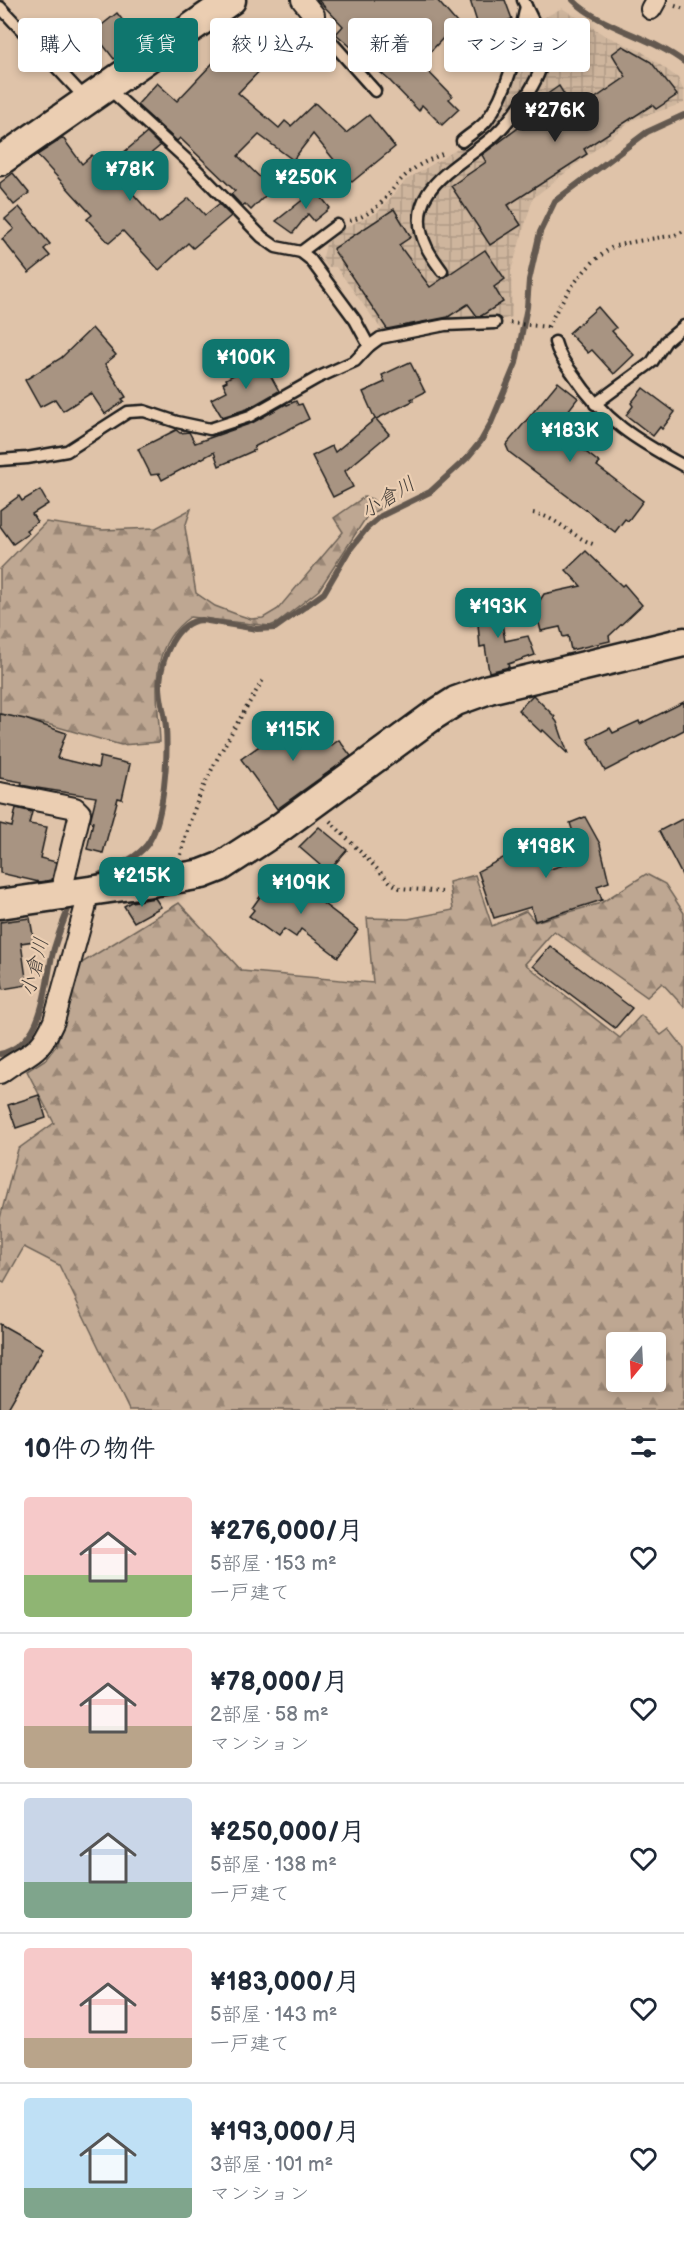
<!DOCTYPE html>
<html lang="ja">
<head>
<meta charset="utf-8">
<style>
	:root { --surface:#fff; --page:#f2f2f3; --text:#1f2937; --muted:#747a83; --line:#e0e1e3; --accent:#0f766e }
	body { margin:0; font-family:"Balsamiq Sans","Klee One",sans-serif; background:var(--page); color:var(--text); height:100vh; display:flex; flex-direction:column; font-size:22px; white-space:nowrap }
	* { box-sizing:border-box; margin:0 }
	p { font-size:20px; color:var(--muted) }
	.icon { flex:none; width:33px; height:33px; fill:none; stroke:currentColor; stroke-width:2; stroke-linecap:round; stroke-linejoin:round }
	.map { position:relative; height:1410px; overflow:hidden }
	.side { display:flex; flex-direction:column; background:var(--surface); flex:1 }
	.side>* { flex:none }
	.hud { position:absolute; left:18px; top:18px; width:648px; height:54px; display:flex; gap:12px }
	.needle { width:39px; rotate:198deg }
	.fabs { position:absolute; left:606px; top:1332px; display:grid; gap:12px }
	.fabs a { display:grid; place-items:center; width:60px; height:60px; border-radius:6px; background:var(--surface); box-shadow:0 3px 9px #0003; font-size:30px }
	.price { position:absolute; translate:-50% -51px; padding:0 14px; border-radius:12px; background:var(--accent); color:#fff; font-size:20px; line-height:39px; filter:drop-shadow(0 2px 3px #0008) }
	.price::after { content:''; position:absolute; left:50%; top:36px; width:18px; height:14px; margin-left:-9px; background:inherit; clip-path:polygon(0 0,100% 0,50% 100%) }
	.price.selected { background:#222; color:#fff }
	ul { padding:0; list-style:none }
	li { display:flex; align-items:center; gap:18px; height:150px; padding:0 24px }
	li+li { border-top:2px solid var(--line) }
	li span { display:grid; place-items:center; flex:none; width:168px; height:120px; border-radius:6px; color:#555 }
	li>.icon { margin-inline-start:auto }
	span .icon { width:72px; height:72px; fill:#fffc; stroke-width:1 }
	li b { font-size:26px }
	h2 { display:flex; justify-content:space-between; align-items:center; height:72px; padding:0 24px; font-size:26px }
	.pill { padding:0 21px; border-radius:6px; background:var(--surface); box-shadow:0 3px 9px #0003; font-size:21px; line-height:54px }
	.pill.selected { background:var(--accent); color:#fff }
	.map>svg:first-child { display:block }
	.industrial { fill:url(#industrial-grid) }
	.forest { fill:url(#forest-firs); stroke:#6d6257; stroke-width:1.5; fill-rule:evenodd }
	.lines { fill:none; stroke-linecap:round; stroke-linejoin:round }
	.stream { stroke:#63594f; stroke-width:6 }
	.building { fill:#a89482; stroke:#1c1c1c; stroke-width:1.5 }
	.lane-casing { stroke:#1c1c1c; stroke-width:15 }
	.street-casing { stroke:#1c1c1c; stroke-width:24 }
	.secondary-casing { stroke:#1c1c1c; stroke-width:33 }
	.path { stroke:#1c1c1c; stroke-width:4; stroke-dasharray:1.5 4.5; stroke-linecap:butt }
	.lane { stroke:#ebceb2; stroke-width:10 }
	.street { stroke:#ebceb2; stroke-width:20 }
	.secondary { stroke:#ebceb2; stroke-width:28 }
	.labels { text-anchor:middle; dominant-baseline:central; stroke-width:4.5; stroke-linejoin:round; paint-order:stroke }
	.water-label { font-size:20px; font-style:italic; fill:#453f3a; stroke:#ebceb2 }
</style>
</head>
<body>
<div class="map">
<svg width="684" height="1410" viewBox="0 0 684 1410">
	<defs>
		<pattern id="industrial-grid" width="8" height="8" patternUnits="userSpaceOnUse" patternTransform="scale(1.5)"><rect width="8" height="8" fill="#ceb59d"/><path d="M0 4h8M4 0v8" fill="none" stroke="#b09b87"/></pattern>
		<pattern id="forest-firs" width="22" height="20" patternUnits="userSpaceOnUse" patternTransform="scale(1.5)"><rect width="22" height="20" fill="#bea792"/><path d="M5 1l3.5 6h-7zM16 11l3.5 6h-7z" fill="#9a8776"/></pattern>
	</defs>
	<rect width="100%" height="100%" fill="#dfc3a9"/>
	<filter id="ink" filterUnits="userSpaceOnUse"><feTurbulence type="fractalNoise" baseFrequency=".0167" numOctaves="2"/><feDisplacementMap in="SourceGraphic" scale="12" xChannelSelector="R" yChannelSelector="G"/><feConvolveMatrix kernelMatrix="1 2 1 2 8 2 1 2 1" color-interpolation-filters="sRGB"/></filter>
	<g filter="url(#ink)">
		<polygon class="industrial" points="562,8 604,35 641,51 678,78 684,91 684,103 633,120 533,198 511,271 512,317 504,319 451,320 384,333 336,267 328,267 322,261 326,244 344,228 378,212 406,180 456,150 489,126 494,119 514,76 525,41 525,28"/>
		<g class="forest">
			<path d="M364 497 372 499 381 508 367 516 319 590 277 623 270 626 190 617C146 648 158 695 160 742L121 745 47 724 0 714V569L46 522 102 530 156 528 191 509 185 527 196 593 215 606 236 614 251 619 263 618 278 609 343 532 334 518Z"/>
			<path d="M646 874 665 884 684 913V1007L662 983 647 997 554 931 525 964 620 1038 641 1015 661 1035 669 1029 684 1048V1410H129L59 1265 24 1247 4 1282 0 1280V1218L18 1149 54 1123 27 1071 46 1059 56 1046 80 964 179 903 242 971 373 983 367 918 408 919 453 910 449 882 475 875 492 926 526 911 535 922 601 903ZM616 1342H656V1382H616Z"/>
		</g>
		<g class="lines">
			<g class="stream">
				<path d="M573 0C599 27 652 37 684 62"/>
				<path d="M94 878C111 867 140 859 150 840 164 817 168 756 166 728 165 713 159 697 160 682 162 658 175 621 202 620L257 629 275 628 324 593 348 552 367 528 381 516 430 492 467 458 481 441 491 423 516 363 527 307 529 280 540 232 555 201 647 132 684 115"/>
				<path d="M0 1054C44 1043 44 992 52 956 56 939 63 923 69 907"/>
			</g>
		</g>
		<g class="building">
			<polygon points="318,0 437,0 457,23 420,63 452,96 449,99 459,109 442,125 422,105 419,111 389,80 336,34 343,26"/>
			<polygon points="470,0 505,0 512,19 494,26 508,54 506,60 491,67"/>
			<polygon points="117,13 138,40 114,59 93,32"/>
			<polygon points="243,22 276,54 238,93 279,128 285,121 291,126 315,103 346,133 369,115 395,147 352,182 313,134 293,160 259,135 238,156 272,189 251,210 245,204 242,206 231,194 235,191 180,138 177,141 137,105 157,83 177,101 226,49 221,45"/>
			<polygon points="623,46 651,62 677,95 656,109 652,105 584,149 587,154 508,205 521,225 490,245 451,186 486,162 482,155 522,125 519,120 526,109 559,86 575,112 626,77 612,54"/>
			<polygon points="147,133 160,146 120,179 159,223 189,198 205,215 219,204 231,216 193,248 188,243 159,270 123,231 109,243 87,219 92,215 37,155 63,138 82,164 92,155 105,168"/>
			<polygon points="13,173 29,193 14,205 0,188 0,183"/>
			<polygon points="324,183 328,188 321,197 330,208 314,221 308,214 293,233 276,221"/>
			<polygon points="19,207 50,244 44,249 50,256 29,273 2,239 14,229 5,219"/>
			<polygon points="394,209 411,237 399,245 430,287 485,250 505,279 494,287 503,302 481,316 477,316 468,304 448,317 387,329 333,249"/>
			<polygon points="598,307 616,328 612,331 634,355 614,374 592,350 588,353 569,333"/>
			<polygon points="92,328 116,355 105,364 126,397 122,399 124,401 105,414 91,393 63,411 55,399 40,407 25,380 61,358"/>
			<polygon points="262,360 279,391 247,409 222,417 211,399 227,391 223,383 227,381 226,379"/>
			<polygon points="410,362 425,392 411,399 413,401 376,419 389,434 345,471 353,487 333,497 312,456 332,446 335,452 375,419 363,392 385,382 382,375"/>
			<polygon points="558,382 578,398 555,428 600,463 597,466 643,501 628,521 625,519 615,532 509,452 506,445"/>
			<polygon points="643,388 675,412 662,429 660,427 653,436 626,415 633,406 631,403"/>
			<polygon points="296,401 298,405 302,404 309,419 254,447 255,450 219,466 214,452 162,480 159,474 151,475 138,449 176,430 180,433 189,432 195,443 252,423 286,404 287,405"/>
			<polygon points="40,490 48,504 32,514 37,522 26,530 29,533 13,544 0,526 0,510 19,496 22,501"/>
			<polygon points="586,551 622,586 624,584 642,605 609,636 610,641 571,650 568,636 563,637 560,627 541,631 535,608 544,594 581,586 566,570"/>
			<polygon points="494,605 495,612 500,611 505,641 528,636 535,655 508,664 509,667 489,672 485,646 480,647 478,624 470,625 468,608"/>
			<polygon points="533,695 555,717 554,718 557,722 568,754 543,730 541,732 518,710"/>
			<polygon points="684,702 684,730 605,771 588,739 610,728 613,733 639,721 640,724"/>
			<polygon points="0,714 25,719 66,733 57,758 98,768 100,757 130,764 122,799 118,798 103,853 87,849 93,822 90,821 96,797 37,788 21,785 22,782 0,778"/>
			<polygon points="307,718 329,747 339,740 351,756 277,809 241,759 272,737 276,742"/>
			<polygon points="16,808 32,812 29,824 47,827 40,858 56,862 52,880 39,882 0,873 0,824 12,827"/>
			<polygon points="585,817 600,844 609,882 597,886 602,900 535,921 531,907 494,918 478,871 530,844 544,871 582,859 570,823"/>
			<polygon points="684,818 684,879 659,831"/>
			<polygon points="319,827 347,850 328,872 299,847"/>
			<polygon points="279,870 358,930 338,957 301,929 296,937 284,929 278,937 249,916 254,910 252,908"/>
			<polygon points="155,898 161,907 134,922 124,906 131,902"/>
			<polygon points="30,918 34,941 21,943 27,985 3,989 0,968 0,922"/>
			<polygon points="550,946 632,1008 615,1028 533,966"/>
			<polygon points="39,1095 46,1118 16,1128 8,1105"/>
			<polygon points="0,1324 43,1348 7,1410 0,1410"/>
		</g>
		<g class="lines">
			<g class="lane-casing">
				<g id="lane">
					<polyline points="0,7 86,99"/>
					<polyline points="314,15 318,27 375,91"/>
					<polyline points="108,88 188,161 262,237 276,247 301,252 310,259 355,320 369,346"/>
					<path d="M462 141C470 134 481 128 487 120 510 89 518 43 526 6"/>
					<polyline points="301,252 337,225"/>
					<path d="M442 271C437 264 431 256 427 248 398 189 462 166 496 134 507 124 516 111 525 98 533 86 542 71 543 56 543 37 531 17 523 0"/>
					<path d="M555 342C558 354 565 364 573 374 604 421 636 440 684 466"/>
					<polyline points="595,404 652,362 666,341 684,326"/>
					<polyline points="0,460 27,458 67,451 128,412 144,411 177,422 210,429 250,416 317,378 355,361 369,346 380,338 445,325 495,323"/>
				</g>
			</g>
			<g class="street-casing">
				<g id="street">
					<polyline points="302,0 314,15"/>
					<polyline points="651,9 656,0"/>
					<polyline points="0,793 75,808 80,813 64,880 63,896"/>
					<path d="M0 1073C28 1051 37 1059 54 1021L85 909 87 893"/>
				</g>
			</g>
			<g class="secondary-casing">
				<g id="secondary">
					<polyline points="0,161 231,0"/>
					<polyline points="0,904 179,878 202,874 220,867 277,830 434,715 456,701 489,689 684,642"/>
				</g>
			</g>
			<g class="path">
				<polyline points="675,6 684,9"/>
				<path d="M350 221C388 209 387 187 415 168 423 162 434 158 444 153"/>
				<polyline points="510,323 548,327"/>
				<path d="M548 327C561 299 584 265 611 248 622 242 660 238 675 235L684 231"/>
				<path d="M533 513C557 517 571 536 593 544"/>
				<polyline points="330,821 391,883 400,888 442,892"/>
				<path d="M181 855C195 788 230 736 264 678"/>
			</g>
			<use href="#lane" class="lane"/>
			<use href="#street" class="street"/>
			<use href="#secondary" class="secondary"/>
		</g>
	</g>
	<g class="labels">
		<g class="water-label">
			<text transform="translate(388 498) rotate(-32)">小倉川</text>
			<text transform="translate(35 967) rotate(-76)">小倉川</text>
		</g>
	</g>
</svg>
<div class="fabs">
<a><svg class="needle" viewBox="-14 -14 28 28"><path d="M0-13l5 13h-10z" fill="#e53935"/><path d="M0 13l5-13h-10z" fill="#747a83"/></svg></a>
</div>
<b class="price selected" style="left:555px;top:143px">¥276K</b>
<b class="price" style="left:130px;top:202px">¥78K</b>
<b class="price" style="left:306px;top:210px">¥250K</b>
<b class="price" style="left:246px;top:390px">¥100K</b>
<b class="price" style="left:570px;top:463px">¥183K</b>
<b class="price" style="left:498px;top:639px">¥193K</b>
<b class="price" style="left:293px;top:762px">¥115K</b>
<b class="price" style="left:546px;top:879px">¥198K</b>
<b class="price" style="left:142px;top:908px">¥215K</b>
<b class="price" style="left:301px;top:915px">¥109K</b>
<div class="hud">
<a class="pill">購入</a>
<a class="pill selected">賃貸</a>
<a class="pill">絞り込み</a>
<a class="pill">新着</a>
<a class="pill">マンション</a>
</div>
</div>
<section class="side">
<h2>10件の物件<svg class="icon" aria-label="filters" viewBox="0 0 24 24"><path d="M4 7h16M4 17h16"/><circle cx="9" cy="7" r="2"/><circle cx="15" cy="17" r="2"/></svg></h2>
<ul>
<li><span style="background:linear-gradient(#f6c9c9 65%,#8fb573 0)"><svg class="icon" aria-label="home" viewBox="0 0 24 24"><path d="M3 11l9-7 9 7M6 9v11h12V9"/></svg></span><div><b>¥276,000/月</b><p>5部屋 · 153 m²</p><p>一戸建て</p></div><svg class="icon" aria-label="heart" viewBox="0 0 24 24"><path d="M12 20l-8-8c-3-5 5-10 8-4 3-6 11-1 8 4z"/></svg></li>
<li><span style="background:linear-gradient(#f6c9c9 65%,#b9a48a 0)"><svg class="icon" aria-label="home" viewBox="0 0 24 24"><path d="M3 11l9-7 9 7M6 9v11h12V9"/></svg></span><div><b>¥78,000/月</b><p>2部屋 · 58 m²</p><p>マンション</p></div><svg class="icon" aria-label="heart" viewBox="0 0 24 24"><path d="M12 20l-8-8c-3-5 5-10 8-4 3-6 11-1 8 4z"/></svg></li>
<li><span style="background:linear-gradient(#c9d6e8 70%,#7fa58c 0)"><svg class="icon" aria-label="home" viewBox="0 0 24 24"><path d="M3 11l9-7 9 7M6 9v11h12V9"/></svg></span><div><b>¥250,000/月</b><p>5部屋 · 138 m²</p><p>一戸建て</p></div><svg class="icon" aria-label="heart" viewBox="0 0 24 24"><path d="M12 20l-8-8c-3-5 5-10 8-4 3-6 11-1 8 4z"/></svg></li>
<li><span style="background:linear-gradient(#f6c9c9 75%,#b9a48a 0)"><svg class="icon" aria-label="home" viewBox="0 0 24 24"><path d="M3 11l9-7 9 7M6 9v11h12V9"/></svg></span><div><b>¥183,000/月</b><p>5部屋 · 143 m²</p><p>一戸建て</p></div><svg class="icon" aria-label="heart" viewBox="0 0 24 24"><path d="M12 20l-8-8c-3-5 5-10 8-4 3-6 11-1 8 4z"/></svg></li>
<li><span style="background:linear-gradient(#bfe0f5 75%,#7fa58c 0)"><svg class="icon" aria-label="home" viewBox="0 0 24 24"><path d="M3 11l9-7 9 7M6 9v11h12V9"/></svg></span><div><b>¥193,000/月</b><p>3部屋 · 101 m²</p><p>マンション</p></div><svg class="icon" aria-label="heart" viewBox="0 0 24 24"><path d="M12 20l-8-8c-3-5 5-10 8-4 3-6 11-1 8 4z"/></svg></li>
</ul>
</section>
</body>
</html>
